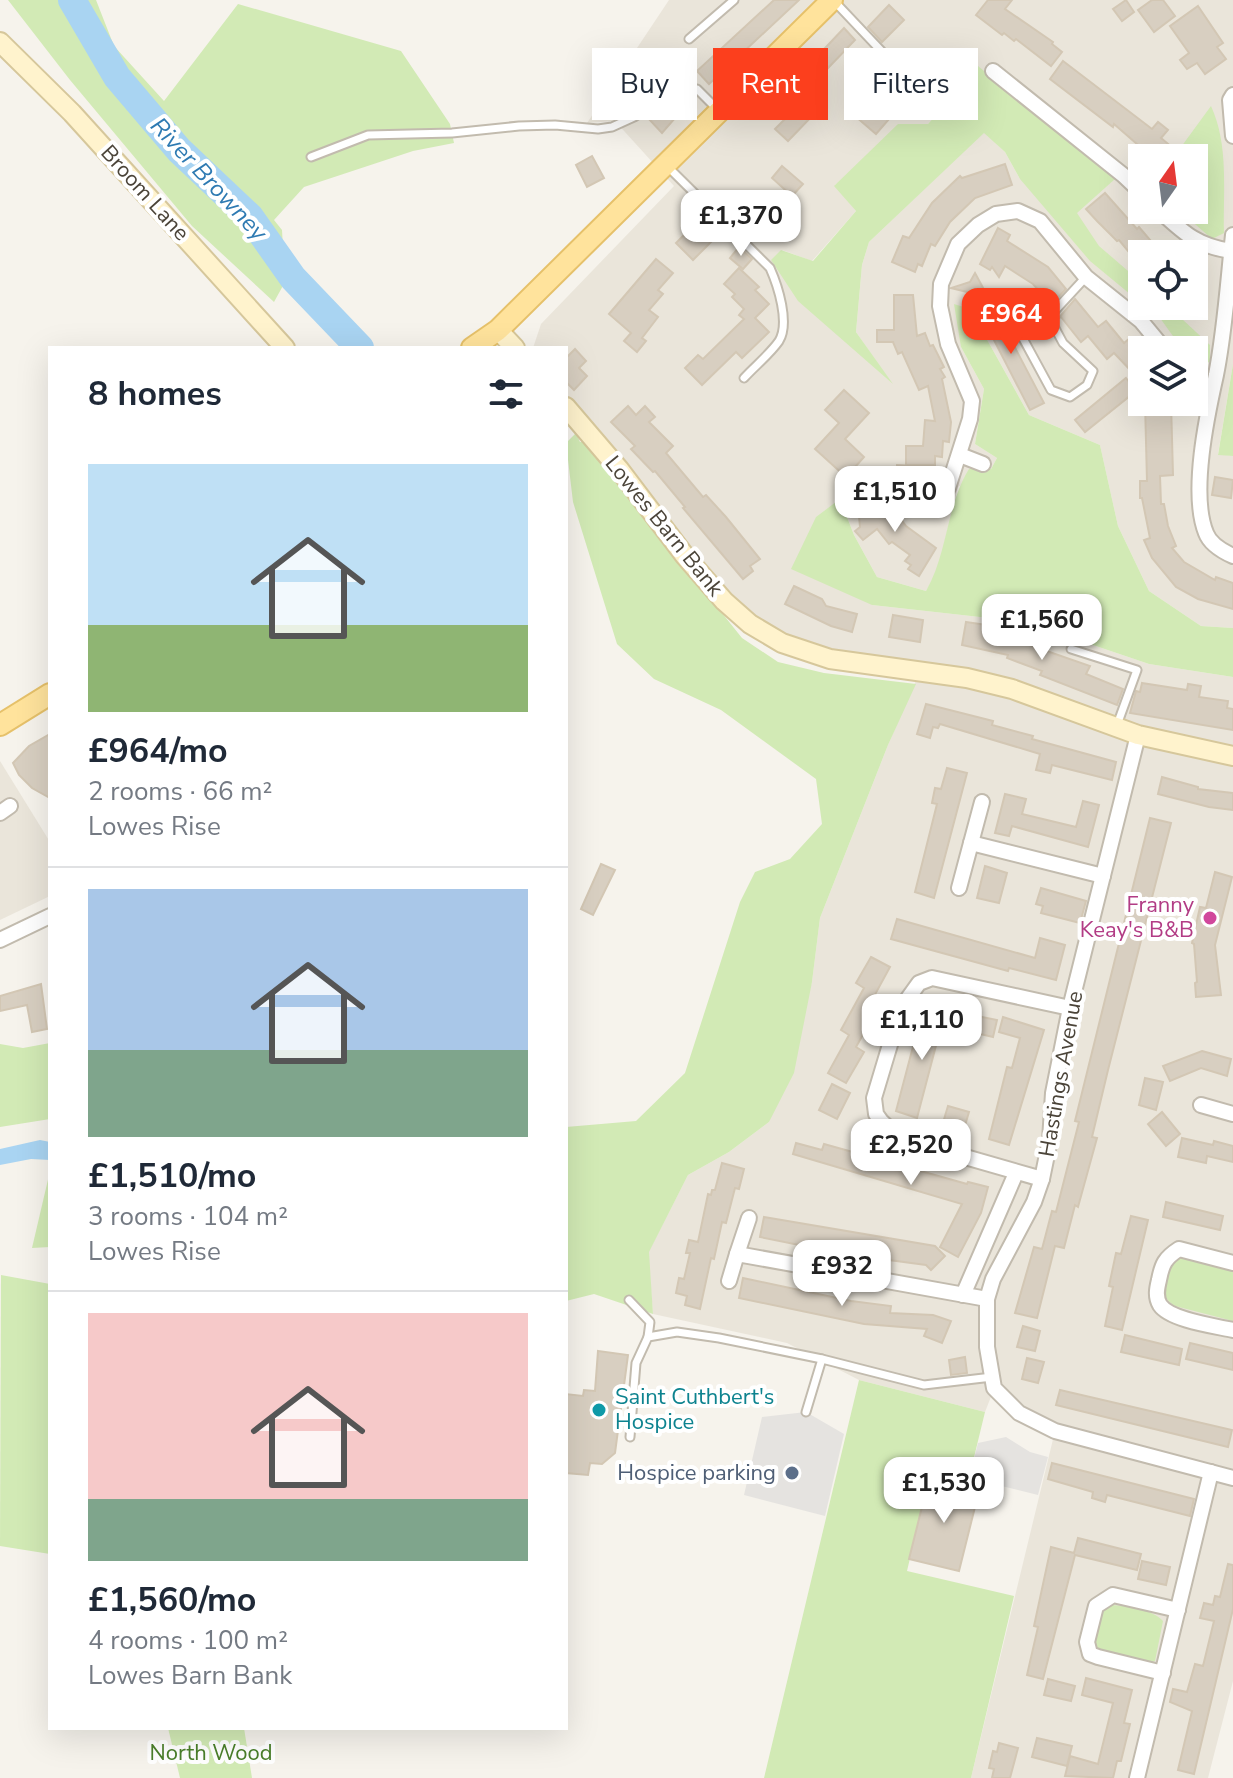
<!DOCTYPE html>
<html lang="en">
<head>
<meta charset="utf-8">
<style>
	:root { --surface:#fff; --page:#f2f2f3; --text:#1f2937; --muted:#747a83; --line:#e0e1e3; --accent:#fc3f1d }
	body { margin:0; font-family:"Nunito Sans",sans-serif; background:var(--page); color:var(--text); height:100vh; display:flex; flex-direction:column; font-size:30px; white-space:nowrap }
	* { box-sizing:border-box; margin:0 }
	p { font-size:26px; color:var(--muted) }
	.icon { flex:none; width:44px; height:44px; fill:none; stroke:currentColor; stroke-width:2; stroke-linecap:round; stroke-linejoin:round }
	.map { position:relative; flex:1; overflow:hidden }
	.panel { position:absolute; left:48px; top:346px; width:520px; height:1384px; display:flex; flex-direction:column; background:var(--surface); border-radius:0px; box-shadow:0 8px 32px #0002 }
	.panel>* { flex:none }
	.top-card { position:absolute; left:592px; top:48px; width:520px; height:72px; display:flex; gap:16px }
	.needle { width:52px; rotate:14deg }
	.fabs { position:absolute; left:1128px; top:144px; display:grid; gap:16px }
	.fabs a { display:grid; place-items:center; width:80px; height:80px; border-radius:0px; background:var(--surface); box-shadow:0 8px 32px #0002; font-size:40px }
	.price { position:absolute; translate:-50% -68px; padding:0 18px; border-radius:16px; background:#fff; color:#222; font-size:26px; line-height:52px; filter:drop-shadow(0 2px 4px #0008) }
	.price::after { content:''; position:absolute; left:50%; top:48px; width:24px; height:18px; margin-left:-12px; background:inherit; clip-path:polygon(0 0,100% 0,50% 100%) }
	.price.active { background:var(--accent); color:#fff }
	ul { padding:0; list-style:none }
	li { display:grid; align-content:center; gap:16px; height:424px; padding:0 40px }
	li+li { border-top:2px solid var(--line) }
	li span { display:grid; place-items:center; height:248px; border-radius:0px; color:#555 }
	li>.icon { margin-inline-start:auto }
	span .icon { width:144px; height:144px; fill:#fffc; stroke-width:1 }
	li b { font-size:34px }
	h2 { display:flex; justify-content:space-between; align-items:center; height:96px; padding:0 40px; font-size:34px }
	.tag { padding:0 28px; border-radius:0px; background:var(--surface); box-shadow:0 8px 32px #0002; font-size:28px; line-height:72px }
	.tag.active { background:var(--accent); color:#fff }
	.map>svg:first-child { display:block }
	.residential { fill:#eae5da; fill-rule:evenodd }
	.green { fill:#d2eab5 }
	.parking { fill:#e5e3e0 }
	.water { fill:#a9d4f2 }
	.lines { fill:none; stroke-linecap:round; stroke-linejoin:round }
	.river { stroke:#a9d4f2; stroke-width:28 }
	.building { fill:#d8cfc1; stroke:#d3c7b4; stroke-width:2 }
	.lane-casing { stroke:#c2bbae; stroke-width:11 }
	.street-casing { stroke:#c2bbae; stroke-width:18 }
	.secondary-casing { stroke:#d6c79b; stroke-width:22 }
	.primary-casing { stroke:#e6c16a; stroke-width:24 }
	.lane { stroke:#fff; stroke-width:7 }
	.street { stroke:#fff; stroke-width:14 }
	.secondary { stroke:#fff3cd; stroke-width:18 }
	.primary { stroke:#ffe39c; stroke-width:20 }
	.hotel-dot { fill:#d1479c; stroke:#fff; stroke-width:3 }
	.culture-dot { fill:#0f9aa8; stroke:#fff; stroke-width:3 }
	.service-dot { fill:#5c6f8a; stroke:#fff; stroke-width:3 }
	.labels { text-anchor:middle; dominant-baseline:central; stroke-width:8; stroke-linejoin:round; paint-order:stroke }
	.street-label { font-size:22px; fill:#4b4439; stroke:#fff }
	.hotel-label { font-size:22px; fill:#b23c85; stroke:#fff; text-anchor:end }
	.culture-label { font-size:22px; fill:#0d838f; stroke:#fff; text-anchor:start }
	.service-label { font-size:22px; fill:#4e5e75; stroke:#fff; text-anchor:end }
	.park-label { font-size:22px; fill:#4a7f2a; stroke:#fff }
	.water-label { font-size:24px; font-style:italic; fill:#2e7ab2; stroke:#fff }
</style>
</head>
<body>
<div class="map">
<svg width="1233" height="1778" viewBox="0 0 1233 1778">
	<rect width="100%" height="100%" fill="#f6f3ec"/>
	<g class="residential">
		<path d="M669 0H1233V364L1218 454 1233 456V628L1201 626 1149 591 1118 526 1100 445 1029 415 970 309 961 347 984 389 975 444 997 458 991 469 958 487 937 573 926 591 877 577 854 535 840 499 872 605 1025 622 1149 664 1233 677V1681L1208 1778H971L1055 1431 994 1389 985 1412 859 1380 787 1343 653 1314 648 1253 688 1175 729 1152 769 1122 812 982 820 918 888 745 920 671 830 659 750 624 566 407V348H533L541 324 674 186 615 121 587 123ZM977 66 1020 179 1005 152 984 132 869 242 862 265 856 332 890 381 782 250 812 261 856 211 835 185 928 124ZM1142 158H1194V210H1142ZM1142 254H1194V306H1142ZM1142 350H1194V402H1142Z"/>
		<polygon points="0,761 50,842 50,896 0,920"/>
	</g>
	<g class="green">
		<polygon points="8,0 96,0 114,46 164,101 238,4 401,51 450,124 454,143 413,151 304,187 274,220 282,230 285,282 274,302 192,226 70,80"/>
		<polygon points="978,66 1115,179 1077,213 1099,246 1142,283 1142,304 1090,261 1020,179 1005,152 984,133 869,242 862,265 856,332 893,384 798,301 771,260 781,250 813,261 856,211 834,186 898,124 928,124"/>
		<path d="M1211 106C1229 145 1223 191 1224 233L1212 239 1179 210H1194V158H1173Z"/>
		<path d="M954 304 970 309 1029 415 1100 445 1118 526 1149 591 1201 626 1233 628V677L1149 664 1025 622 872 605 791 569 816 517 840 499 854 535 877 577 926 591C948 553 946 506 969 469H991L997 458 975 444 984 389 961 347Z"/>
		<polygon points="1144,306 1168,306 1210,345 1210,361 1198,371 1194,366 1194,350 1183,350 1160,318"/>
		<polygon points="1233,364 1233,456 1218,455"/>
		<polygon points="576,433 580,442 585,442 742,638 778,662 824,673 916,684 888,745 820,918 812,982 794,1073 769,1122 729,1152 688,1175 649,1252 653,1314 594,1294 566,1301 566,1127 636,1121 685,1073 740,902 755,872 790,859 822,824 816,779 721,710 654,679 617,644 573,502 566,443"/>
		<polygon points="50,1043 50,1119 0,1127 0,1044 23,1048"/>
		<polygon points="50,1171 50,1247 32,1248"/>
		<path d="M1183 1258 1233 1270V1321L1175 1306C1155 1294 1166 1277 1172 1259Z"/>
		<polygon points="1,1275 50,1284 50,1554 0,1546"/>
		<polygon points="859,1380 985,1412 969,1478 931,1469 907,1571 1014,1596 971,1778 764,1778"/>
		<path d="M1108 1605C1125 1605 1152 1609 1163 1621L1155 1661C1137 1669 1112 1654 1095 1648 1093 1635 1098 1614 1108 1605Z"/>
		<polygon points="168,1728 244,1728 252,1778 180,1778"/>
	</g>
	<g class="parking">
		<polygon points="806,1412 844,1434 825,1516 744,1495 762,1417"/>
		<polygon points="1006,1437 1030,1452 1048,1457 1038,1495 969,1478 978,1443"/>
	</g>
	<polygon class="water" points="40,1140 50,1142 50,1160 31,1159 0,1165 0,1149"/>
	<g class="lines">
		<polyline class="river" points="72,0 117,77 179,150 250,217 293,278 360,348"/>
	</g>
	<g class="building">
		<polygon points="774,0 799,0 709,84 697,71"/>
		<polygon points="988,0 1012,0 1005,9 1053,42 1052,44 1062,52 1051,66 1016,39 1014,41 1004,33 1002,35 976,15"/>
		<polygon points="1126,0 1134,12 1122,21 1113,9"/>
		<polygon points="1152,0 1163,0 1175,16 1154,32 1138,10"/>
		<polygon points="889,5 904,20 882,42 868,27"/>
		<polygon points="1198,6 1223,43 1217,47 1226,59 1205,74 1197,63 1187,69 1180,60 1189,53 1170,26"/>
		<polygon points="844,28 855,40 805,92 794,81"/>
		<polygon points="665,54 681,73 662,89 664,91 638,107 634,104 621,110 615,97 627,91 624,86 645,75 642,72"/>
		<polygon points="938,56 957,73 948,84 928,67"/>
		<polygon points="1063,61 1152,129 1158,122 1168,130 1161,138 1173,148 1164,158 1153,158 1114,124 1113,127 1050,79"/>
		<polygon points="899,78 907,88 880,110 890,118 876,134 848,110 864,92 872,100"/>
		<polygon points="673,100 682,110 662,133 647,117"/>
		<polygon points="803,101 815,113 788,141 775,129"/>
		<polygon points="592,156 604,178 587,187 576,165"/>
		<polygon points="1005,164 1012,185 975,198 950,222 935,246 931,244 922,266 918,264 915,272 892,262 903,236 909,238 932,203 960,176 962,178"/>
		<polygon points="782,166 803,184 792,196 772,178"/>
		<polygon points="1105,193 1137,229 1139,227 1162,254 1142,254 1142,268 1119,240 1117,241 1097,221 1086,209"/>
		<polygon points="747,202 756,210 759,207 778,226 769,235 765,231 756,240 732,217"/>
		<polygon points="695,224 712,241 693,260 676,243"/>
		<polygon points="998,228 1010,235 1007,241 1048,267 1066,289 1047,309 1044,308 1050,303 1033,284 1005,266 999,277 992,267 990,270 980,264"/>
		<polygon points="739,247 752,259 743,269 730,258"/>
		<polygon points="656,259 673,273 658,290 663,294 649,310 658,317 642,338 646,341 637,352 624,341 631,333 609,314"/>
		<polygon points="739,268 759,287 755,290 769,304 755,318 769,332 742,358 736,352 702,385 685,368 698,355 703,359 744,319 739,315 744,309 732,297 735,294 724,284"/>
		<polygon points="975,273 988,297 951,288 970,282"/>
		<polygon points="894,295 913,295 917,336 925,333 930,346 933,345 944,367 940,369 945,377 942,379 951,422 949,442 943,441 942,457 935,456 935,465 906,465 906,446 923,446 925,420 935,421 928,386 919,390 902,352 898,354 893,342 877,342 877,330 894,330"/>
		<polygon points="1075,299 1098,327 1106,321 1124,343 1130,338 1142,349 1142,366 1134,374 1114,353 1107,359 1088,336 1081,342 1061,317 1058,319"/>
		<polygon points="991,302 1044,403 1030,410 978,309"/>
		<polygon points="575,349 586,361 579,368 587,376 574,390 566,382 566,355 568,356"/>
		<polygon points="1126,378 1136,391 1085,432 1075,420"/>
		<polygon points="844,390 869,413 845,439 864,457 846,477 815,449 839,423 825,410"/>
		<polygon points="1145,402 1171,402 1173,475 1160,476 1161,504 1164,504 1168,526 1176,546 1172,548 1184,562 1215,580 1216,577 1233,583 1233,609 1198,599 1176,587 1152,558 1144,540 1150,538 1142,498 1140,498 1140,481 1147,481"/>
		<polygon points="628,406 636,415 645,406 655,417 649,422 673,446 666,453 703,497 706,495 726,517 760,559 750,566 753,571 743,579 683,508 685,507 655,471 653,472 631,449 635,446 611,422"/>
		<polygon points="897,465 916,466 918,489 913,490 914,499 887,501 886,483 897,482"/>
		<polygon points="1215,477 1233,480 1231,498 1212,495"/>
		<polygon points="889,503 906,526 936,548 919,576 908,569 911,565 905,561 910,555 892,542 889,544 877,529 863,540 855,531 860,527 858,505"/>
		<polygon points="794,586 822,599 826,606 857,614 852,632 831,626 785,604"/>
		<polygon points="893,615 923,620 920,642 889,637"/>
		<polygon points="966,622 987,625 986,630 1090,666 1086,674 1123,689 1117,705 1040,675 1042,671 1007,658 1008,655 962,645"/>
		<polygon points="1142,683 1187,690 1188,684 1201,686 1199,697 1228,701 1227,708 1233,709 1233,730 1130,713 1136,691 1140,692"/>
		<polygon points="926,704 993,721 992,725 1033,736 1032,739 1116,762 1112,780 1052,765 1050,773 1036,770 1040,754 940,724 938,728 933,727 930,738 917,734"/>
		<polygon points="50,734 50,798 32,788 19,775 13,763 29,746"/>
		<polygon points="947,768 967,773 934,898 915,892 937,804 932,803 935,788 941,789"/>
		<polygon points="1162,777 1198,787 1198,789 1233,793 1233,810 1209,807 1158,794"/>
		<polygon points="1005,794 1026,799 1022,814 1076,827 1083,801 1099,805 1088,847 1012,826 1009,836 995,833"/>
		<polygon points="1150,818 1171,823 1108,1070 1092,1137 1097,1138 1078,1207 1075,1205 1064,1248 1055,1246 1037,1318 1015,1313 1034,1247 1042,1249 1052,1211 1056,1212 1079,1122 1075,1121"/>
		<polygon points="601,864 615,870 593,915 581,909"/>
		<polygon points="985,866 1007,873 999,903 977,898"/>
		<polygon points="1215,872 1232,877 1215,945 1221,995 1196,997 1195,983 1197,982 1194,944 1192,943 1200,907 1206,908"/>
		<polygon points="1041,888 1086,901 1080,923 1041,913 1043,906 1036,904"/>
		<polygon points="897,919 1035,958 1040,938 1065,945 1056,980 1009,968 1008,971 891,939"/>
		<polygon points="871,957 890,967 872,1000 880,1004 856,1047 864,1052 846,1083 828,1073 849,1035 841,1030 864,988 856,983"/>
		<polygon points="41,984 47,1029 32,1032 27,1005 0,1011 0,996"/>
		<polygon points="930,1005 951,1011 943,1039 938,1038 917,1118 896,1111 914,1043 919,1044"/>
		<polygon points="967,1007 979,1010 977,1016 997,1020 993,1037 972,1032 975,1022 964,1019"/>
		<polygon points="1003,1017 1044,1030 1009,1145 989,1139 1007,1067 1012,1068 1020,1038 999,1032"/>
		<polygon points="1202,1051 1231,1059 1227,1076 1201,1068 1170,1081 1163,1066"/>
		<polygon points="1145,1078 1163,1082 1156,1110 1139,1105"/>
		<polygon points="832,1084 850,1093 837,1119 819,1110"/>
		<polygon points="948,1106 969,1112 963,1132 942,1126"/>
		<polygon points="1162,1112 1180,1134 1166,1146 1148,1124"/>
		<polygon points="1182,1138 1213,1145 1214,1141 1233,1146 1233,1162 1207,1156 1206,1163 1178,1157"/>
		<polygon points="796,1143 822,1150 824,1144 967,1184 968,1182 988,1187 981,1213 958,1257 940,1247 962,1204 793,1154"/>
		<polygon points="722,1163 744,1169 739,1189 735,1188 726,1223 722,1222 714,1259 711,1258 700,1309 685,1305 687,1296 676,1293 679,1278 684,1279 690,1253 686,1253 689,1240 698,1242 708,1194 711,1195 712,1190 715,1190"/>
		<polygon points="1166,1202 1223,1216 1220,1230 1163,1217"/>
		<polygon points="1131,1216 1148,1220 1122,1330 1105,1326 1113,1287 1109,1286 1116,1253 1121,1254"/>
		<polygon points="764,1217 935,1246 945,1256 931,1270 926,1265 844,1254 760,1237"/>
		<polygon points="743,1278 851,1301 891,1306 890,1313 933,1315 951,1321 942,1343 924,1336 927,1329 864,1324 739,1298"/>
		<polygon points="1023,1326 1040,1331 1035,1351 1017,1347"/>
		<polygon points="1125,1335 1182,1349 1179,1365 1121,1352"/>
		<polygon points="1190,1343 1233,1353 1233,1370 1186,1359"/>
		<polygon points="598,1351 628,1355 615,1453 602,1464 590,1463 588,1475 566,1473 566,1394 583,1396 584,1390 595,1391"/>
		<polygon points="965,1357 967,1373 951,1375 949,1360"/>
		<polygon points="1027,1358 1044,1362 1038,1383 1022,1379"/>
		<polygon points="1060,1390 1232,1430 1228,1447 1056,1405"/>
		<polygon points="1052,1463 1194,1499 1190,1516 1107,1495 1105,1502 1092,1498 1093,1492 1048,1479"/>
		<polygon points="929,1479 979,1491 959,1571 909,1559"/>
		<polygon points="1078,1538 1141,1554 1137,1570 1075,1555 1043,1679 1027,1675 1038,1627 1034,1626 1051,1547 1074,1553"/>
		<polygon points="1142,1561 1170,1567 1166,1585 1138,1579"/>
		<polygon points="1228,1564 1233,1565 1233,1609 1194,1774 1178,1770 1192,1711 1170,1702 1173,1689 1187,1692 1195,1664 1203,1666 1214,1621 1200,1618 1204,1603 1213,1605 1215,1596 1220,1597"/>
		<polygon points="1086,1678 1132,1690 1124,1723 1130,1724 1121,1761 1117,1761 1113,1778 1065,1776 1070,1756 1098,1764 1113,1703 1082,1695"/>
		<polygon points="1048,1679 1075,1686 1071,1701 1044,1695"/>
		<polygon points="1037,1738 1072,1746 1067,1766 1032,1757"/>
		<polygon points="999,1743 1018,1748 1010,1778 992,1778 994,1769 989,1768 993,1751 997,1752"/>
	</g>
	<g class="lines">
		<g class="lane-casing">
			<g id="lane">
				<polyline points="835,2 887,57 854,89"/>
				<polyline points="689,39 734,0"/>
				<polyline points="311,157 368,135 452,133 519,126 555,125 598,129 612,127 634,117 680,88 697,89 718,110"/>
				<path d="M667 166 770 268C778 286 790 323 779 341 770 354 755 366 744 378"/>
				<polyline points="1049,317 1027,307 1017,307 1013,320 1051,390 1070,397 1087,385 1093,371 1063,343 1049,317 1086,277"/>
				<polyline points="1071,649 1137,670 1117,725"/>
				<polyline points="629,1300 650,1322 648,1337"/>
				<polyline points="806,1412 822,1359"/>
				<polyline points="630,1437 636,1363 648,1337 677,1332 719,1338 822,1359 924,1385 992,1377"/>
			</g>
		</g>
		<g class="street-casing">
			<g id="street">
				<polyline points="993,71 1123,175 1142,193"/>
				<polyline points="1233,95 1230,100 1233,136"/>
				<path d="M1159 210C1184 233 1197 246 1231 251"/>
				<path d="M1233 235C1228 281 1225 330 1216 375 1207 415 1190 494 1206 533 1210 544 1222 551 1233 556"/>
				<polyline points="1194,381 1211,389"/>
				<polyline points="960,455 983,464"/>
				<polyline points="948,488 970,419 972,401 948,344 940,306 941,284 958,244 978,225 996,214 1018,211 1040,221 1086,277 1141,321 1165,350"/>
				<polyline points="1138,735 1070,1008 1053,1093 1050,1140 1042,1179 1034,1202 993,1279 987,1299 987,1347 994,1388 1019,1413 1055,1431 1233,1478"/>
				<polyline points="0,813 10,806"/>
				<polyline points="971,843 982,802"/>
				<polyline points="959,888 971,843 1103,876"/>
				<polyline points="0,940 50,916"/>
				<polyline points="1201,1105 1233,1114"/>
				<polyline points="1042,1179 899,1138 881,1121 876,1114 874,1098 901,1008 919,983 932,978 1070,1008"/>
				<polyline points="737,1254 749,1218"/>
				<path d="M1233 1263 1179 1249C1165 1258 1162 1264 1159 1280 1157 1288 1155 1297 1160 1305 1170 1320 1215 1326 1233 1330"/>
				<polyline points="729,1281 737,1254 987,1299"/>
				<polyline points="963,1295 1016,1173"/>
				<polyline points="1163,1673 1098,1657 1090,1654 1087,1642 1096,1606 1113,1595 1178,1610"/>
				<polyline points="1137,1778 1211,1472"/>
			</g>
		</g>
		<g class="secondary-casing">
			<g id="secondary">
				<polyline points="0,42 72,113 285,348"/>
				<polyline points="498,330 515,348"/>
				<polyline points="566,407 619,469 685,556 724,601 750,624 782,643 830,659 967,678 1012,689 1138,735 1233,756"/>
			</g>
		</g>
		<g class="primary-casing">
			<g id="primary">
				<polyline points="472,348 498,330 832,0"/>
				<polyline points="0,725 50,694"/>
			</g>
		</g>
		<use href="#lane" class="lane"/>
		<use href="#street" class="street"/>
		<use href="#secondary" class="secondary"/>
		<use href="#primary" class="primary"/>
	</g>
	<circle class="hotel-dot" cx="1210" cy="918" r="8"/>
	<circle class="culture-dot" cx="599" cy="1410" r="8"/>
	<circle class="service-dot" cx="792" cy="1473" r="8"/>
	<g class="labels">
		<g class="street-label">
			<text transform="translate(145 193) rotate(48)">Broom Lane</text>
			<text transform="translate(664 526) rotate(51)">Lowes Barn Bank</text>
			<text transform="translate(1061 1074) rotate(-80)">Hastings Avenue</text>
		</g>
		<g class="hotel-label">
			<text x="1194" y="905">Franny<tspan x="1194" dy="25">Keay's B&amp;B</tspan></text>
		</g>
		<g class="culture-label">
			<text x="615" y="1397">Saint Cuthbert's<tspan x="615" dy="25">Hospice</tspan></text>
		</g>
		<g class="service-label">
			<text x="776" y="1473">Hospice parking</text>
		</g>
		<g class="park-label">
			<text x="211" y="1753">North Wood</text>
		</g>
		<g class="water-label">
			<text transform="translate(209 179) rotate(47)">River Browney</text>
		</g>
	</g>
</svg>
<div class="fabs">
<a><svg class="needle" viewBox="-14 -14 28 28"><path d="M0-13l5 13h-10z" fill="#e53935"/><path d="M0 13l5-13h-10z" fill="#747a83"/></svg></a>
<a><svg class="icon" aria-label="locate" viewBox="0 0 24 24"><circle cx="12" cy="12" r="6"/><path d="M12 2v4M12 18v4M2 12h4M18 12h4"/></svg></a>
<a><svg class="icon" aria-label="layers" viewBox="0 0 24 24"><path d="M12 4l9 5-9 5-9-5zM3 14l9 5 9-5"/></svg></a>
</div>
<b class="price" style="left:741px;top:258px">£1,370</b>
<b class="price active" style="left:1011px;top:356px">£964</b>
<b class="price" style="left:895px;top:534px">£1,510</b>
<b class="price" style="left:1042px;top:662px">£1,560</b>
<b class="price" style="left:922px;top:1062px">£1,110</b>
<b class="price" style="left:911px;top:1187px">£2,520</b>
<b class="price" style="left:842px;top:1308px">£932</b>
<b class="price" style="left:944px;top:1525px">£1,530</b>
<div class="top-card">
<a class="tag">Buy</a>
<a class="tag active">Rent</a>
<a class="tag">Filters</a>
</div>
<section class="panel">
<h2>8 homes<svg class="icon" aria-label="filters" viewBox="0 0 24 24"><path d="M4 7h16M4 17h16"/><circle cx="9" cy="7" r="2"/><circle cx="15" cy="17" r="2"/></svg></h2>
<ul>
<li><span style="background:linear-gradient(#bfe0f5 65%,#8fb573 0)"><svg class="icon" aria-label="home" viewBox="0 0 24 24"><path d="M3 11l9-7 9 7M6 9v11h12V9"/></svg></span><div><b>£964/mo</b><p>2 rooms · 66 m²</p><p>Lowes Rise</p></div></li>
<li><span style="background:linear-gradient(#a9c7e8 65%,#7fa58c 0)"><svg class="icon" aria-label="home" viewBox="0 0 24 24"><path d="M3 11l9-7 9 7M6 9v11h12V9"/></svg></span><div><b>£1,510/mo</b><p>3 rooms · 104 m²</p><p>Lowes Rise</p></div></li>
<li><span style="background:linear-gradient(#f6c9c9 75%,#7fa58c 0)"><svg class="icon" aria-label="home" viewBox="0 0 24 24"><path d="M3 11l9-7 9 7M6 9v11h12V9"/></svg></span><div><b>£1,560/mo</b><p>4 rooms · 100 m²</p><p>Lowes Barn Bank</p></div></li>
</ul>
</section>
</div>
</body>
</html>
